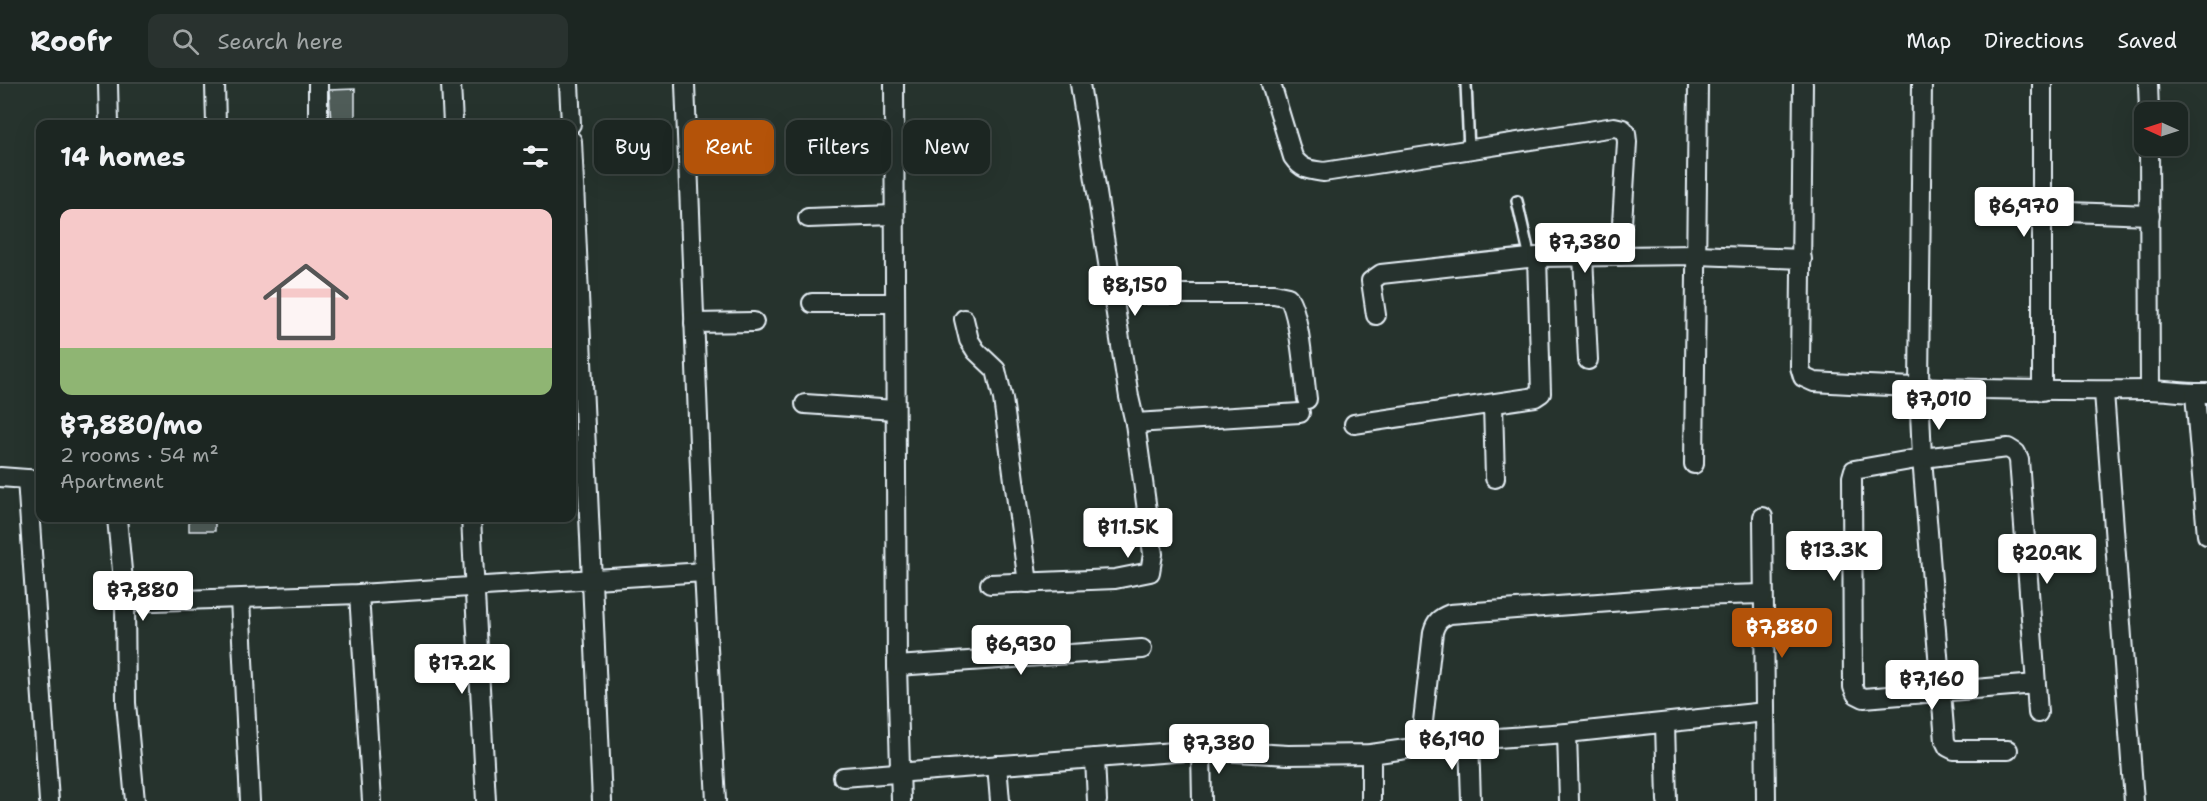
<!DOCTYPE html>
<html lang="en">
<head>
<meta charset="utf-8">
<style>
	:root { --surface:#1c2622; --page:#29322f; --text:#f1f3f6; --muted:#a0a5a5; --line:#3a4340; --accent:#b45309 }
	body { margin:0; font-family:"Shantell Sans",sans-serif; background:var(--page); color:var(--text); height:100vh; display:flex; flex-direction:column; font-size:22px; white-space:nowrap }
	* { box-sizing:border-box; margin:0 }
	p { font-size:20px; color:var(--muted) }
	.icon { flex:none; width:33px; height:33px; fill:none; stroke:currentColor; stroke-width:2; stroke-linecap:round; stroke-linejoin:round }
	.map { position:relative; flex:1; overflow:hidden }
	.drawer { position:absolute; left:36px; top:36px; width:540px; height:402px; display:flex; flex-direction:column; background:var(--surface); border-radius:12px; box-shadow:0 6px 24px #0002,0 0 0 2px var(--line) }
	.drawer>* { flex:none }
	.top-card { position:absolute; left:594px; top:36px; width:570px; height:54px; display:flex; gap:12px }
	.needle { width:39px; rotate:273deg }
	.controls { position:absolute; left:2134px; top:18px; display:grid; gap:12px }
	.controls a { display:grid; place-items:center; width:54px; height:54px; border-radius:12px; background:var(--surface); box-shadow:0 6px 24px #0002,0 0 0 2px var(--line); font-size:30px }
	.price { position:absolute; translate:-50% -51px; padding:0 14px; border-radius:6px; background:#fff; color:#222; font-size:20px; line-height:39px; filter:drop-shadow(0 2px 3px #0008) }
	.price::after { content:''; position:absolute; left:50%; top:36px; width:18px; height:14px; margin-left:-9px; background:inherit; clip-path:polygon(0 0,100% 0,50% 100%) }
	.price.current { background:var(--accent); color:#fff }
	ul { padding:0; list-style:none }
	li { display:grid; align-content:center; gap:12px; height:318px; padding:0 24px }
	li+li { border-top:2px solid var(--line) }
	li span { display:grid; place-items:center; height:186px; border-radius:12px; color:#555 }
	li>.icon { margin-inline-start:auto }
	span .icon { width:108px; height:108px; fill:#fffc; stroke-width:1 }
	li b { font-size:26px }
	h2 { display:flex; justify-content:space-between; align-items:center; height:72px; padding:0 24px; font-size:26px }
	.pill { padding:0 21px; border-radius:12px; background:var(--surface); box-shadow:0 6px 24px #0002,0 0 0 2px var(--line); font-size:21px; line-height:54px }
	.pill.current { background:var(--accent); color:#fff }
	header { display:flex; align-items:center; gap:36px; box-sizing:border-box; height:84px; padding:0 30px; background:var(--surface); border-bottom:2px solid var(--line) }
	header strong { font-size:28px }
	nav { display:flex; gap:33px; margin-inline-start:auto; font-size:21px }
	.search { width:420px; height:54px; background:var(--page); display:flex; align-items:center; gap:15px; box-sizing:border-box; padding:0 21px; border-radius:12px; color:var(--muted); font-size:22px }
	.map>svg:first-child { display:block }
	.building { fill:#505c59; stroke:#e8f1f8; stroke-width:1.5 }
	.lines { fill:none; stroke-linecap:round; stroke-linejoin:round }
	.lane-casing { stroke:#e8f1f8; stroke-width:14 }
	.street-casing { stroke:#e8f1f8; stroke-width:22 }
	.lane { stroke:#26332d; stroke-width:9 }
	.street { stroke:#26332d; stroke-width:18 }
</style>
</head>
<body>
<header>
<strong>Roofr</strong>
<div class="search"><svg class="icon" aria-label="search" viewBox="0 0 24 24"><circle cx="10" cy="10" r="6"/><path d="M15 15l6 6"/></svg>Search here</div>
<nav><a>Map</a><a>Directions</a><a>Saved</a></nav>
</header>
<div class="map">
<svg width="2207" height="717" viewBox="0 0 2207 717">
	<rect width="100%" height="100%" fill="#26332d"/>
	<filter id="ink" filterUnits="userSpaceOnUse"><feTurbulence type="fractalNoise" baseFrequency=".0167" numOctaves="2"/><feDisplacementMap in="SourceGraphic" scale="12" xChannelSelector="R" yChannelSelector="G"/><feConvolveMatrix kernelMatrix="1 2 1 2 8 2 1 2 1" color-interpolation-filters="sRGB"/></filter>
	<g filter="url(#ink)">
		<g class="building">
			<polygon points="355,5 355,40 331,40 329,6"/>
			<rect x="189" y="434" width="26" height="13"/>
		</g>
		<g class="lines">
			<g class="lane-casing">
				<g id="lane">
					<polyline points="1466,0 1469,66"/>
					<polyline points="1517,117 1530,174"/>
				</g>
			</g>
			<g class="street-casing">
				<g id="street">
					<polyline points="108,0 109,40"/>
					<polyline points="215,0 216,40"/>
					<polyline points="318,0 318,40"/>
					<polyline points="451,0 453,40"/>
					<polyline points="569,0 571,40"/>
					<polyline points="685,0 704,488 716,717"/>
					<polyline points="894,0 897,582 901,717"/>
					<polyline points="1080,0 1129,313 1135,339 1300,329"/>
					<path d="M1271 0 1293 73C1302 86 1310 86 1324 88L1614 43 1623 45 1626 49 1627 58 1620 172"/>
					<path d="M1803 0 1800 283 1803 293 1814 298C1925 305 2036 307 2148 306 2167 306 2187 310 2207 309"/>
					<polyline points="1922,0 1919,304 1922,374 1945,657 1948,663 1954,666 2008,666"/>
					<polyline points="2042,0 2042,307"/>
					<polyline points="2148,0 2149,28"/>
					<polyline points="572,57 602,717"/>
					<polyline points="2149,62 2150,306"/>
					<polyline points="2042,127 2150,131"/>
					<polyline points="808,134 894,131"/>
					<polyline points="1583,172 1588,276"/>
					<path d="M1113 210H1274L1288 213C1300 229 1304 293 1307 315"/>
					<polyline points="812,219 895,219"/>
					<polyline points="1376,231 1371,197 1381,190 1537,173 1697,171 1802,175"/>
					<polyline points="964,235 969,256 976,267 996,286 1003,315 1028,499"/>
					<polyline points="694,239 754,238"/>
					<polyline points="2104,308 2134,717"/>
					<polyline points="2195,310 2207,451"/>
					<polyline points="805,320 895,326"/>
					<polyline points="1493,320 1495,394"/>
					<polyline points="1354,340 1535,313 1541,309 1537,173"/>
					<polyline points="1694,380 1698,0"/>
					<polyline points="0,393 40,396"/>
					<polyline points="27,395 49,717"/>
					<polyline points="1763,433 1766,717"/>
					<polyline points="117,434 125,518 126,619 135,717"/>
					<polyline points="471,434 486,717"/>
					<polyline points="990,500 1115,495 1150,488 1153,470 1135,339"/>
					<polyline points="359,510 372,717"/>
					<polyline points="240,515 250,717"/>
					<polyline points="125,518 359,510 704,488"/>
					<polyline points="897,582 1142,565"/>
					<polyline points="2036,600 1864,614 1856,610 1853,603 1852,393 1854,386 1922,374 2008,364 2016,369 2019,376 2036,600 2038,629"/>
					<polyline points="1665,639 1667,717"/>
					<polyline points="1567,649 1569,717"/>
					<polyline points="1469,656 1471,717"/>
					<path d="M1420 664 1433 548C1436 537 1440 534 1450 530L1692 512 1763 510"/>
					<polyline points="1201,666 1202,717"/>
					<polyline points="1371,670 1371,717"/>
					<polyline points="1095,674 1097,717"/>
					<polyline points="997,681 1000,717"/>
					<polyline points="843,693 1201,666 1288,671 1371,670 1469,656 1567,649 1765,628"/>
				</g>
			</g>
			<use href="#lane" class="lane"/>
			<use href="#street" class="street"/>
		</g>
	</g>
</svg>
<div class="controls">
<a><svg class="needle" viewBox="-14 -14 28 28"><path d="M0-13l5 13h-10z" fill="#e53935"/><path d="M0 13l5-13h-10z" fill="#a0a5a5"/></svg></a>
</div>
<b class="price" style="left:2024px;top:154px">฿6,970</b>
<b class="price" style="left:1585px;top:190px">฿7,380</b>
<b class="price" style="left:1135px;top:233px">฿8,150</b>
<b class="price" style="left:1939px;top:347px">฿7,010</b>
<b class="price" style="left:1128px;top:475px">฿11.5K</b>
<b class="price" style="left:1834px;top:498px">฿13.3K</b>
<b class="price" style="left:2047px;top:501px">฿20.9K</b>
<b class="price" style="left:143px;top:538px">฿7,880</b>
<b class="price current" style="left:1782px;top:575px">฿7,880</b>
<b class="price" style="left:1021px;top:592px">฿6,930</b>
<b class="price" style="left:462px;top:611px">฿17.2K</b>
<b class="price" style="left:1932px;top:627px">฿7,160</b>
<b class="price" style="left:1452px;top:687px">฿6,190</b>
<b class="price" style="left:1219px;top:691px">฿7,380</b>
<div class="top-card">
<a class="pill">Buy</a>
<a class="pill current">Rent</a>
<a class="pill">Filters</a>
<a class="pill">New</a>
</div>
<section class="drawer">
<h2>14 homes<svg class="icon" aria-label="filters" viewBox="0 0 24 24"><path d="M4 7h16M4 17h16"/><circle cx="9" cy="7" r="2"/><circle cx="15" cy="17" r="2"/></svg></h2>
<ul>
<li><span style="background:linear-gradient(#f6c9c9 75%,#8fb573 0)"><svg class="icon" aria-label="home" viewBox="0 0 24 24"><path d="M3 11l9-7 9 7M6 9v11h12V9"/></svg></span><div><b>฿7,880/mo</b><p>2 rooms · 54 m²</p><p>Apartment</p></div></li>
</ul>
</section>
</div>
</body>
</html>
